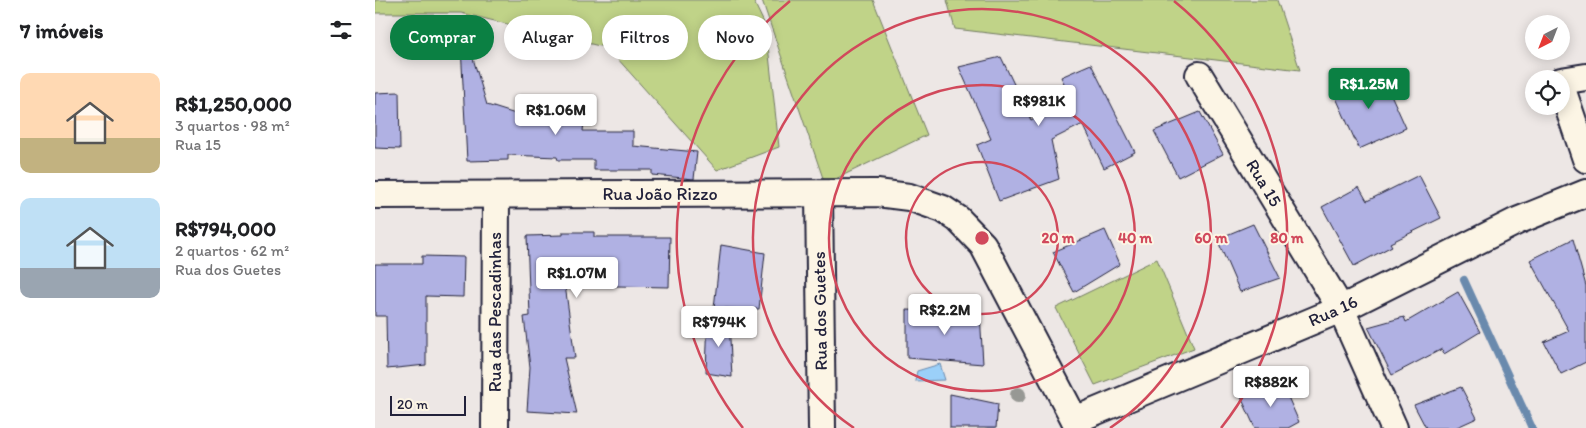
<!DOCTYPE html>
<html lang="pt">
<head>
<meta charset="utf-8">
<style>
	:root { --surface:#fff; --page:#f6f6f6; --text:#202124; --muted:#757577; --accent:#0b8043 }
	body { margin:0; font-family:Itim,sans-serif; background:var(--page); color:var(--text); height:100vh; display:flex; flex-direction:column; font-size:19px; white-space:nowrap }
	* { box-sizing:border-box; margin:0 }
	p { font-size:16px; color:var(--muted) }
	.icon { flex:none; width:28px; height:28px; fill:none; stroke:currentColor; stroke-width:2; stroke-linecap:round; stroke-linejoin:round }
	.map { position:relative; flex:1; overflow:hidden }
	.drawer { display:flex; flex-direction:column; background:var(--surface); width:375px }
	.drawer>* { flex:none }
	.guide { position:absolute; left:15px; top:15px; width:475px; height:45px; display:flex; gap:10px }
	.needle { width:32px; rotate:222deg }
	.buttons { position:absolute; left:1150px; top:15px; display:grid; gap:10px }
	.buttons a { display:grid; place-items:center; width:45px; height:45px; border-radius:50%; background:var(--surface); box-shadow:0 2px 12px #0003; font-size:25px }
	.scale { position:absolute; left:15px; bottom:12px; width:76px; box-sizing:border-box; padding-left:5px; border:2px solid #22223b; border-top:0; font-size:14px; line-height:18px; white-space:nowrap; color:#22223b; -webkit-text-stroke:4px #fcf5e5; paint-order:stroke }
	.price { position:absolute; translate:-50% -42px; padding:0 11px; border-radius:5px; background:#fff; color:#222; font-size:16px; line-height:32px; filter:drop-shadow(0 1px 2px #0008) }
	.price::after { content:''; position:absolute; left:50%; top:30px; width:15px; height:11px; margin-left:-8px; background:inherit; clip-path:polygon(0 0,100% 0,50% 100%) }
	.price.on { background:var(--accent); color:#fff }
	ul { padding:0; list-style:none }
	li { display:flex; align-items:center; gap:15px; height:125px; padding:0 20px }
	li span { display:grid; place-items:center; flex:none; width:140px; height:100px; border-radius:10px; color:#555 }
	li>.icon { margin-inline-start:auto }
	span .icon { width:60px; height:60px; fill:#fffc; stroke-width:1 }
	li b { font-size:21px }
	h2 { display:flex; justify-content:space-between; align-items:center; height:60px; padding:0 20px; font-size:21px }
	.pill { padding:0 18px; border-radius:22px; background:var(--surface); box-shadow:0 2px 12px #0003; font-size:18px; line-height:45px }
	.pill.on { background:var(--accent); color:#fff }
	main { display:flex; flex:1; min-height:0 }
	.map>svg:first-child { display:block }
	.green { fill:#c0d388; stroke:#717a62 }
	.water { fill:#9bd0f9; stroke:#6b8aad }
	.lines { fill:none; stroke-linecap:round; stroke-linejoin:round }
	.stream { stroke:#6b8aad; stroke-width:8 }
	.building { fill:#b0b1e3; stroke:#22223b }
	.street-casing { stroke:#22223b; stroke-width:30 }
	.street { stroke:#fcf5e5; stroke-width:26 }
	.tree { fill:#979894 }
	.ring { fill:none; stroke:#d1495b; stroke-width:2.5 }
	.labels { text-anchor:middle; dominant-baseline:central; stroke-width:4; stroke-linejoin:round; paint-order:stroke }
	.street-label { font-size:18px; fill:#22223b; stroke:#fcf5e5 }
	.centre { fill:#d1495b; stroke:#fcf5e5; stroke-width:2.5 }
	.ring-label { font-size:15px; text-anchor:middle; font-weight:bold; fill:#d1495b; stroke:#fcf5e5; stroke-width:4; stroke-linejoin:round; paint-order:stroke }
</style>
</head>
<body>
<main>
<section class="drawer">
<h2>7 imóveis<svg class="icon" aria-label="filters" viewBox="0 0 24 24"><path d="M4 7h16M4 17h16"/><circle cx="9" cy="7" r="2"/><circle cx="15" cy="17" r="2"/></svg></h2>
<ul>
<li><span style="background:linear-gradient(#ffd9b3 65%,#c2b280 0)"><svg class="icon" aria-label="home" viewBox="0 0 24 24"><path d="M3 11l9-7 9 7M6 9v11h12V9"/></svg></span><div><b>R$1,250,000</b><p>3 quartos · 98 m²</p><p>Rua 15</p></div></li>
<li><span style="background:linear-gradient(#bfe0f5 70%,#9aa5b1 0)"><svg class="icon" aria-label="home" viewBox="0 0 24 24"><path d="M3 11l9-7 9 7M6 9v11h12V9"/></svg></span><div><b>R$794,000</b><p>2 quartos · 62 m²</p><p>Rua dos Guetes</p></div></li>
</ul>
</section>
<div class="map">
<svg width="1211" height="428" viewBox="0 0 1211 428">
	<rect width="100%" height="100%" fill="#ede7e5"/>
	<filter id="ink" filterUnits="userSpaceOnUse"><feTurbulence type="fractalNoise" baseFrequency=".02" numOctaves="2"/><feDisplacementMap in="SourceGraphic" scale="10" xChannelSelector="R" yChannelSelector="G"/><feConvolveMatrix kernelMatrix="1 2 1 2 8 2 1 2 1" color-interpolation-filters="sRGB"/></filter>
	<g filter="url(#ink)">
		<g class="green">
			<polygon points="0,0 378,0 391,27 404,147 342,170 233,48 86,13 0,13"/>
			<polygon points="387,0 498,0 552,135 450,184"/>
			<polygon points="572,0 902,0 925,70 580,29"/>
			<polygon points="782,259 819,348 720,385 681,308"/>
		</g>
		<polygon class="water" points="565,364 570,380 540,381 542,371"/>
		<g class="lines">
			<polyline class="stream" points="1089,280 1157,428"/>
		</g>
		<g class="building">
			<polygon points="94,45 112,105 150,117 150,103 183,110 210,112 208,131 258,131 258,146 322,152 319,179 277,175 277,170 219,170 219,160 183,160 182,157 133,155 133,160 92,161 86,46"/>
			<polygon points="626,57 656,120 697,100 686,77 716,64 760,152 729,168 708,124 676,140 684,179 624,201 602,145 616,139 584,67"/>
			<polygon points="1005,70 1031,128 984,149 958,91"/>
			<polygon points="24,92 25,149 0,148 0,93"/>
			<polygon points="825,112 848,154 803,177 779,131"/>
			<polygon points="1044,175 1066,218 1015,243 1017,246 979,266 947,207 984,187 992,201"/>
			<polygon points="878,224 905,278 865,292 842,239"/>
			<polygon points="730,230 745,264 699,292 678,252"/>
			<polygon points="188,232 219,232 219,237 295,237 294,287 190,285 200,358 189,358 202,414 152,411 155,367 149,317 155,316 152,236 188,235"/>
			<polygon points="1198,239 1211,286 1211,362 1186,374 1169,342 1194,331 1155,260"/>
			<polygon points="346,245 390,253 384,309 339,308"/>
			<polygon points="47,256 89,257 88,297 51,296 51,365 12,369 11,316 0,316 0,264 47,264"/>
			<polygon points="1083,292 1105,332 1069,354 1067,349 1017,375 993,327 1029,317 1031,322"/>
			<polygon points="532,310 605,313 608,364 532,358"/>
			<polygon points="333,316 354,320 357,377 331,373"/>
			<polygon points="906,381 924,422 913,428 880,428 866,397"/>
			<polygon points="1086,387 1102,418 1080,428 1051,428 1039,405"/>
			<polygon points="575,394 623,404 621,428 575,428"/>
		</g>
		<g class="lines">
			<g class="street-casing">
				<g id="street">
					<polyline points="824,75 966,309 1019,428"/>
					<polyline points="1186,81 1211,77"/>
					<polyline points="1186,86 1211,159"/>
					<polyline points="444,194 447,428"/>
					<polyline points="0,195 502,193 534,197 568,209 583,219 608,245 704,428"/>
					<polyline points="700,420 966,309 1142,221 1211,193"/>
					<polyline points="120,428 121,195"/>
				</g>
			</g>
			<use href="#street" class="street"/>
		</g>
		<circle class="tree" cx="643" cy="395" r="8"/>
	</g>
	<g class="ring">
		<circle cx="607" cy="238" r="76"/>
		<circle cx="607" cy="238" r="153"/>
		<path d="M479 428A229 229 0 1 1 735 428"/>
		<path d="M368 428A305 305 0 0 1 415 1M799 1A305 305 0 0 1 846 428"/>
	</g>
	<g class="labels">
		<g class="street-label">
			<text transform="translate(889 183) rotate(59)">Rua 15</text>
			<text x="285" y="194">Rua João Rizzo</text>
			<text transform="translate(445 311) rotate(-91)">Rua dos Guetes</text>
			<text transform="translate(958 311) rotate(-24)">Rua 16</text>
			<text transform="translate(120 312) rotate(-90)">Rua das Pescadinhas</text>
		</g>
	</g>
	<circle cx="607" cy="238" r="8" class="centre"/>
	<g class="ring-label">
		<text x="683" y="243">20 m</text>
		<text x="760" y="243">40 m</text>
		<text x="836" y="243">60 m</text>
		<text x="912" y="243">80 m</text>
	</g>
</svg>
<div class="buttons">
<a><svg class="needle" viewBox="-14 -14 28 28"><path d="M0-13l5 13h-10z" fill="#e53935"/><path d="M0 13l5-13h-10z" fill="#757577"/></svg></a>
<a><svg class="icon" aria-label="locate" viewBox="0 0 24 24"><circle cx="12" cy="12" r="6"/><path d="M12 2v4M12 18v4M2 12h4M18 12h4"/></svg></a>
</div>
<div class="scale">20 m</div>
<b class="price on" style="left:994px;top:110px">R$1.25M</b>
<b class="price" style="left:664px;top:127px">R$981K</b>
<b class="price" style="left:181px;top:136px">R$1.06M</b>
<b class="price" style="left:202px;top:299px">R$1.07M</b>
<b class="price" style="left:570px;top:336px">R$2.2M</b>
<b class="price" style="left:344px;top:348px">R$794K</b>
<b class="price" style="left:896px;top:408px">R$882K</b>
<div class="guide">
<a class="pill on">Comprar</a>
<a class="pill">Alugar</a>
<a class="pill">Filtros</a>
<a class="pill">Novo</a>
</div>
</div>
</main>
</body>
</html>
